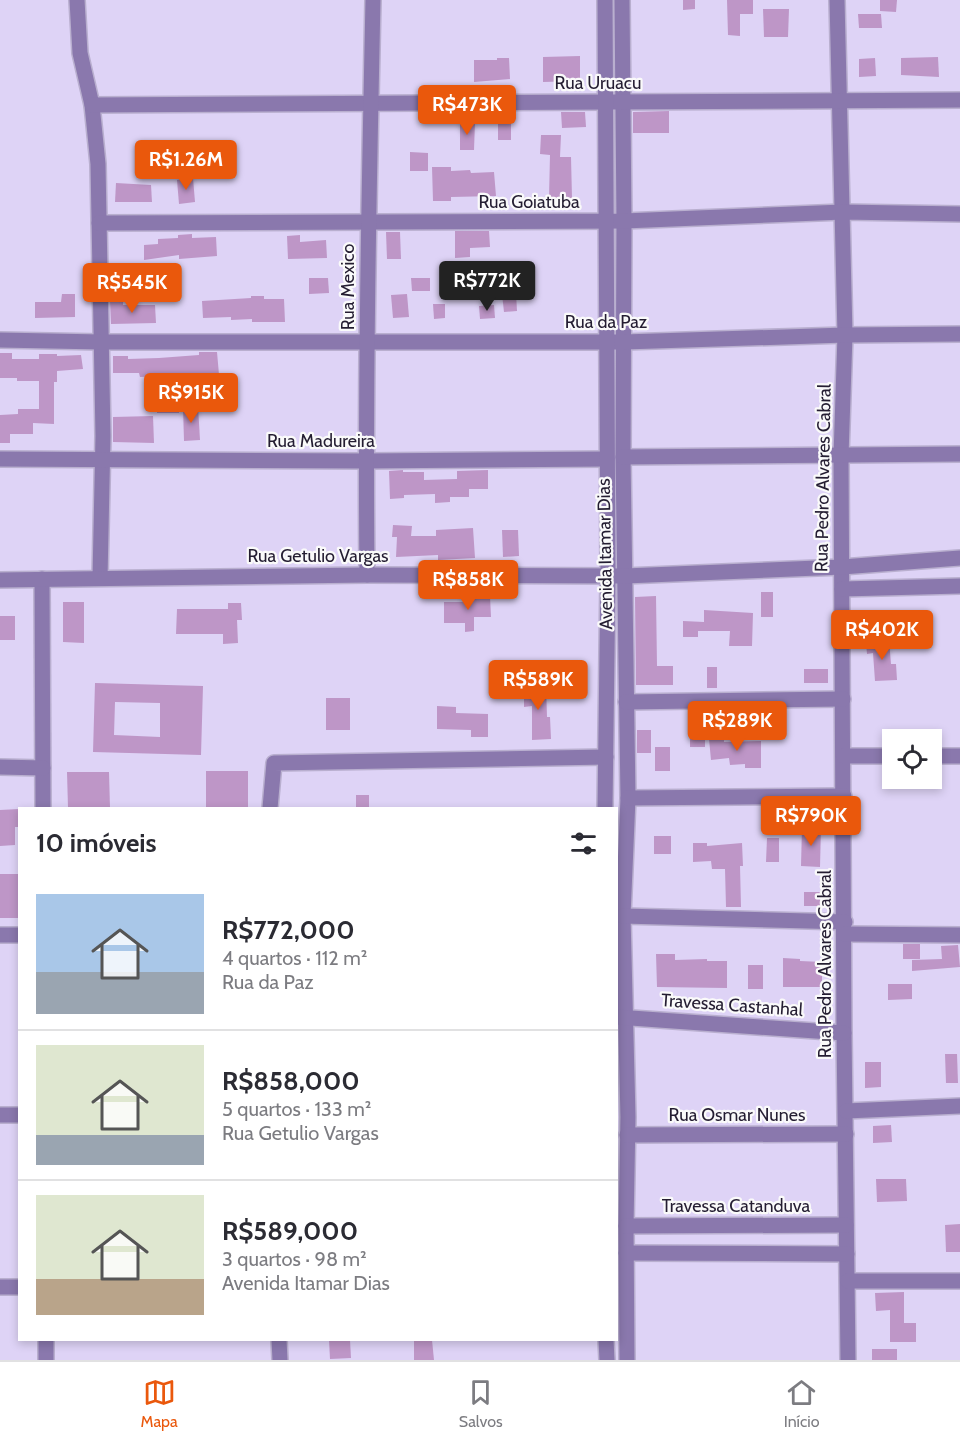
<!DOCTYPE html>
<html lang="pt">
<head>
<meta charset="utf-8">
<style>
	:root { --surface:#fff; --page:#f7f7f7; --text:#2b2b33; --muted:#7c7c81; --line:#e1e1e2; --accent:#ea580c }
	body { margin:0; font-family:Cabin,sans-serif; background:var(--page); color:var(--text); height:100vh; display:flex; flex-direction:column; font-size:22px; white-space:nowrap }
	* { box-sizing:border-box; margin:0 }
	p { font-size:20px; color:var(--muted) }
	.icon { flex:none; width:33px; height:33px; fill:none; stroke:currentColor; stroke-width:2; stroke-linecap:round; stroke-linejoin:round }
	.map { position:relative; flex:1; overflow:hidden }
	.side { position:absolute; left:18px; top:807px; width:600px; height:534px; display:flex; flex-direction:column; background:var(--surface); border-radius:0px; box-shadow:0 3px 9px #0003 }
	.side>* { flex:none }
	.controls { position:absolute; left:882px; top:729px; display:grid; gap:12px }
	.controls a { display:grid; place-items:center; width:60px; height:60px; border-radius:0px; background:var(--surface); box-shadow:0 3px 9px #0003; font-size:30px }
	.price { position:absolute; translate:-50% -51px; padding:0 14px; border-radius:6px; background:var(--accent); color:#fff; font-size:20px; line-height:39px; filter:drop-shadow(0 2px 3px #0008) }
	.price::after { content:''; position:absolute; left:50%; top:36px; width:18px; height:14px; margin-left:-9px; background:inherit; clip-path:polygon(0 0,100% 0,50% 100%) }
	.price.current { background:#222; color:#fff }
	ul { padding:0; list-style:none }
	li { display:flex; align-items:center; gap:18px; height:150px; padding:0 18px }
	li+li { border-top:2px solid var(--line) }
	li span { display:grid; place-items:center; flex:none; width:168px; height:120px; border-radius:0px; color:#555 }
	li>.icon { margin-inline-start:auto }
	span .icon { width:72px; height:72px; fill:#fffc; stroke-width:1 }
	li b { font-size:26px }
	h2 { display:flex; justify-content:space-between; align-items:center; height:72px; padding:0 18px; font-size:26px }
	.dock { display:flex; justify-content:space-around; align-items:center; height:84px; border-top:2px solid var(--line); background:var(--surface); font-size:16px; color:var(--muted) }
	.dock a { display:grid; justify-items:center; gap:3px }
	.dock .current { color:var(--accent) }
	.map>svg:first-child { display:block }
	.building { fill:#be96c7; fill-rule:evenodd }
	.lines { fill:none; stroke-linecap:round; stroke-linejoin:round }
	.minor-casing { stroke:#b9afcf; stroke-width:18 }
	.minor { stroke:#8a78ad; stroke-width:15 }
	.labels { text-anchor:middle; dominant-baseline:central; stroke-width:4.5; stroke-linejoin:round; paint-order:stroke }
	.street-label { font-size:18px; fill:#241d32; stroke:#fafafa }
</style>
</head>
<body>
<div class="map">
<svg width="960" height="1360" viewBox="0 0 960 1360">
	<rect width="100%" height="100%" fill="#ded3f6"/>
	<g class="building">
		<polygon points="683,0 695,0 695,9 683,10"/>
		<polygon points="727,0 753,0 753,14 740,14 740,36 728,35"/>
		<polygon points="880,0 897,0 896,12 880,11"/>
		<polygon points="763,9 789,9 788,37 764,37"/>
		<polygon points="858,14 881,14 882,28 859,28"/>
		<polygon points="580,56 580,81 543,82 543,57"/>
		<polygon points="938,57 939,77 901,75 901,58"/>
		<polygon points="497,58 509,58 510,79 474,82 474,60 497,60"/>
		<polygon points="875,58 876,76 859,77 859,59"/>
		<polygon points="669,111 669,133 633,133 633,112"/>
		<polygon points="561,112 585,112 586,127 562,128"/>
		<polygon points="460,122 475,122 474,150 460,150"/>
		<rect x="498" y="122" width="13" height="18"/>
		<polygon points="541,135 561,135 560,157 571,157 572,198 549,198 550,155 540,154"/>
		<polygon points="410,152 428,153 428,171 410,171"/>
		<polygon points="432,167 451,167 451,171 470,170 471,173 494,172 496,196 451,197 451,201 433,201"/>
		<polygon points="193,178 195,202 179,204 177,180"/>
		<polygon points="116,183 151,185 152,202 115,202"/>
		<polygon points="455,231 489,231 490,247 470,248 470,257 455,258"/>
		<polygon points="386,232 400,232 401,259 387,259"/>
		<polygon points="192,234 192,238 216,237 217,256 179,259 179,255 144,260 144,245 158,244 158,239 178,238 178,235"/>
		<polygon points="300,235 300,242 326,240 327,258 288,259 287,236"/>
		<polygon points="309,278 328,278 329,293 309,294"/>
		<polygon points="411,278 430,278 430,291 412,291"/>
		<polygon points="516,293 517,311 504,312 502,294"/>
		<polygon points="62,294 75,294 75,317 35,318 35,302 61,302"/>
		<polygon points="407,294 409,317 393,318 391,295"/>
		<polygon points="251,296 264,296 264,299 284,299 285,322 252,322 252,319 231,320 231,317 203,318 202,301 251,298"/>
		<polygon points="110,301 123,301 123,305 155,305 156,323 111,324"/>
		<polygon points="433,304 445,304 445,318 434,319"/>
		<polygon points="494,305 495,318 480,319 479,306"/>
		<polygon points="199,352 217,352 220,386 202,388 202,384 178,386 179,413 157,413 157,397 161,397 160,376 140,377 139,373 113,373 113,356 128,356 128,359 159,358 199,355"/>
		<polygon points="0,353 12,353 12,359 39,359 39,354 57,354 57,356 81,355 83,369 57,371 57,382 54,382 54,424 33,423 33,434 10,434 10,443 0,443 0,415 18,414 18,409 39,409 39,381 17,381 17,378 0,378"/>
		<polygon points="198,406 200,440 184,441 183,407"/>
		<polygon points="153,416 154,443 113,442 113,417"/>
		<polygon points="403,470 403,472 424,472 424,480 457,479 457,471 488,470 488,489 469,489 469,497 450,497 450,502 435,503 435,494 404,495 404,498 390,499 389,471"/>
		<polygon points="393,525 412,526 411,536 436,536 436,530 473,528 475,558 438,560 438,555 396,557 397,537 392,537"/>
		<polygon points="502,530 518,530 519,556 503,557"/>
		<rect x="761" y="592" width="12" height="25"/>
		<polygon points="474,595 490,596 491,617 474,617 474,631 465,632 465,623 444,623 444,602 464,602 464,596"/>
		<polygon points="656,596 657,666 673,666 673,685 636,685 635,597"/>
		<polygon points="63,602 84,602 84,643 63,642"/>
		<polygon points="228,603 241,603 242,620 237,620 238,643 223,644 223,634 176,634 177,609 228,609"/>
		<polygon points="704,610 753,613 752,646 729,646 730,631 698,631 698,637 683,637 683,621 704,622"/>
		<rect x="0" y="616" width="15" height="24"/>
		<polygon points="889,640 891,664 896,664 897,680 875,681 873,653 867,654 866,643"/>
		<rect x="707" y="667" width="10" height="21"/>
		<rect x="804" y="669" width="24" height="14"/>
		<path d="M95 683 203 686 201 755 93 752ZM115 702 160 703V737L114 735Z"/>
		<polygon points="524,685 546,685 547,717 550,717 551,739 532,740 532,706 524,707"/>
		<rect x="326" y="698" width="24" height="32"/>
		<polygon points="437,706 456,707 456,713 488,714 488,737 471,737 471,730 437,729"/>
		<rect x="690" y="713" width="15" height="34"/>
		<rect x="637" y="730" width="14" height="23"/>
		<polygon points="724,738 724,742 761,741 761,768 745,768 745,764 730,765 729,758 711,760 709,739"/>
		<rect x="655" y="747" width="15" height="24"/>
		<rect x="206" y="771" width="42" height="37"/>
		<polygon points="67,772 109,772 110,808 68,808"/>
		<rect x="356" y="795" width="13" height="13"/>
		<polygon points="19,809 19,827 15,827 15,845 0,846 0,810"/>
		<polygon points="802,827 821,827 820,867 801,866"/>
		<rect x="654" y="836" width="17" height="18"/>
		<polygon points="767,838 779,838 779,862 766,862"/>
		<polygon points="693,843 707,843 707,846 742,843 743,866 740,866 741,907 726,907 725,869 712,869 711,861 693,862"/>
		<polygon points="0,874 19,874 18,918 0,918"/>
		<rect x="804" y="892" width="16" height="14"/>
		<rect x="903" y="944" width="17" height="15"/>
		<polygon points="958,945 960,967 912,971 912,960 942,959 941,946"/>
		<polygon points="656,954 675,954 675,960 707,959 707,961 727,961 727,988 657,987"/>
		<polygon points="783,958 800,959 800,961 822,962 822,987 783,987"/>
		<rect x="748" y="965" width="15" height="24"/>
		<polygon points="888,984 912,984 912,999 888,1000"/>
		<polygon points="945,1054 957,1054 958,1083 946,1083"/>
		<polygon points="865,1062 881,1062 881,1087 865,1088"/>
		<polygon points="891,1125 892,1142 873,1143 873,1126"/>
		<polygon points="876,1179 906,1179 907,1201 877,1202"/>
		<polygon points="960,1224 960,1252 946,1252 945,1225"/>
		<polygon points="904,1292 904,1323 916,1323 916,1342 890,1342 890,1310 876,1311 875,1293"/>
		<polygon points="329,1340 350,1340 351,1358 330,1359"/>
		<polygon points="414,1340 432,1340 434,1360 414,1360"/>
		<rect x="872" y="1349" width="25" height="11"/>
	</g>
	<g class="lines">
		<g class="minor-casing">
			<g id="minor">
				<polyline points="77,0 80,53 92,105 98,164 103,436 100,578"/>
				<polyline points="622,0 624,221 623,457 628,798 623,916 628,1117 626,1226 627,1360"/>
				<polyline points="837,0 845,335 841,456 844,1033 848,1360"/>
				<polyline points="92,105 960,100"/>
				<polyline points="99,223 624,221 843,212 960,214"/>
				<polyline points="0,340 101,342 624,342 845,335 960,334"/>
				<polyline points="623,457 960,454"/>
				<polyline points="0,459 366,461 607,459"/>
				<path d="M367 575C365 383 369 192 373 0"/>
				<polyline points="42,579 43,808"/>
				<polyline points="0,580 367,575 625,576 842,567 960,558"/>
				<polyline points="842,589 960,586"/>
				<polyline points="626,702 843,699"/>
				<polyline points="844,756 892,756"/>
				<polyline points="932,756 960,756"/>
				<polyline points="0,767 43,768"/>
				<polyline points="628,798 844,796"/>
				<polyline points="270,808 274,763 606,757"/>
				<polyline points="605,808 608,576 605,0"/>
				<polyline points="623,916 845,922"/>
				<polyline points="845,934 960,935"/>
				<polyline points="0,935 20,935"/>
				<polyline points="617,1017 844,1033"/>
				<polyline points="846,1111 960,1106"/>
				<polyline points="0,1115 20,1115"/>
				<polyline points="627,1135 846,1134"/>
				<polyline points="626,1226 846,1225"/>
				<polyline points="626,1253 847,1254"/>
				<polyline points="848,1281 960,1281"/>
				<polyline points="0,1287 20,1287"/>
				<polyline points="46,1340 46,1360"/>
				<polyline points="279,1340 280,1360"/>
				<polyline points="606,1340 607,1360"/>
			</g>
		</g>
		<use href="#minor" class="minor"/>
	</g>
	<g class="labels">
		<g class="street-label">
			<text x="598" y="83">Rua Uruacu</text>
			<text x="529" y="202">Rua Goiatuba</text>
			<text transform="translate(348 287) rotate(-90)">Rua Mexico</text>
			<text x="606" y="322">Rua da Paz</text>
			<text x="321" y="441">Rua Madureira</text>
			<text transform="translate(823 478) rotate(-89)">Rua Pedro Alvares Cabral</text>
			<text transform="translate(605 554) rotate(-91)">Avenida Itamar Dias</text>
			<text x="318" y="556">Rua Getulio Vargas</text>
			<text transform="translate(825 964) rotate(-90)">Rua Pedro Alvares Cabral</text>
			<text transform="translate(732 1005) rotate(4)">Travessa Castanhal</text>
			<text x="737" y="1115">Rua Osmar Nunes</text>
			<text x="736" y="1206">Travessa Catanduva</text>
		</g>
	</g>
</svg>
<div class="controls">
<a><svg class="icon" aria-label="locate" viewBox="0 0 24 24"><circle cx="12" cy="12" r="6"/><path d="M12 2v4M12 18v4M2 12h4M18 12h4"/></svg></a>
</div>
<b class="price" style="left:467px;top:136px">R$473K</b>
<b class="price" style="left:186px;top:191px">R$1.26M</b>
<b class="price current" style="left:487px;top:312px">R$772K</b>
<b class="price" style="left:132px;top:314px">R$545K</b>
<b class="price" style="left:191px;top:424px">R$915K</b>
<b class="price" style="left:468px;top:611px">R$858K</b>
<b class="price" style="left:882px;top:661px">R$402K</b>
<b class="price" style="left:538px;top:711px">R$589K</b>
<b class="price" style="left:737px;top:752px">R$289K</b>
<b class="price" style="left:811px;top:847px">R$790K</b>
<section class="side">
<h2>10 imóveis<svg class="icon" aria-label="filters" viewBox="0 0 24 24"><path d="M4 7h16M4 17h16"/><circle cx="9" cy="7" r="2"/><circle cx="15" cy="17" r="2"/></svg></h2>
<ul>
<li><span style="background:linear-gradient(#a9c7e8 65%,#9aa5b1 0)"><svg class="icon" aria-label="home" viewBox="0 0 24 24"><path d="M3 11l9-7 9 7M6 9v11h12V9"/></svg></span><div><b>R$772,000</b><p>4 quartos · 112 m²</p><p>Rua da Paz</p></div></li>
<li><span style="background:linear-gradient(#dfe7d0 75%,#9aa5b1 0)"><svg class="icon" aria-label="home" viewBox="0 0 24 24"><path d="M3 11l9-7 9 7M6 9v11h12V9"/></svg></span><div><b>R$858,000</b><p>5 quartos · 133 m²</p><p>Rua Getulio Vargas</p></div></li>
<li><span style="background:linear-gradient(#dfe7d0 70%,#b9a48a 0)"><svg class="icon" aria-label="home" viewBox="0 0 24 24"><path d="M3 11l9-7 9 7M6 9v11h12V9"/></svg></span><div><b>R$589,000</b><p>3 quartos · 98 m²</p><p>Avenida Itamar Dias</p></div></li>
</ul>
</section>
</div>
<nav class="dock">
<a class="current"><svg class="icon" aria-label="map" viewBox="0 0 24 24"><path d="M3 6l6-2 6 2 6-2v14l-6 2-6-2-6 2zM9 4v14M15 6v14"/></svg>Mapa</a>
<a><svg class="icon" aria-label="saved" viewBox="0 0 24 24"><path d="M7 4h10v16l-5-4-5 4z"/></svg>Salvos</a>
<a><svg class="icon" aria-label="home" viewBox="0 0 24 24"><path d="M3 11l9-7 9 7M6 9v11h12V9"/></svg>Início</a>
</nav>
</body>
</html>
